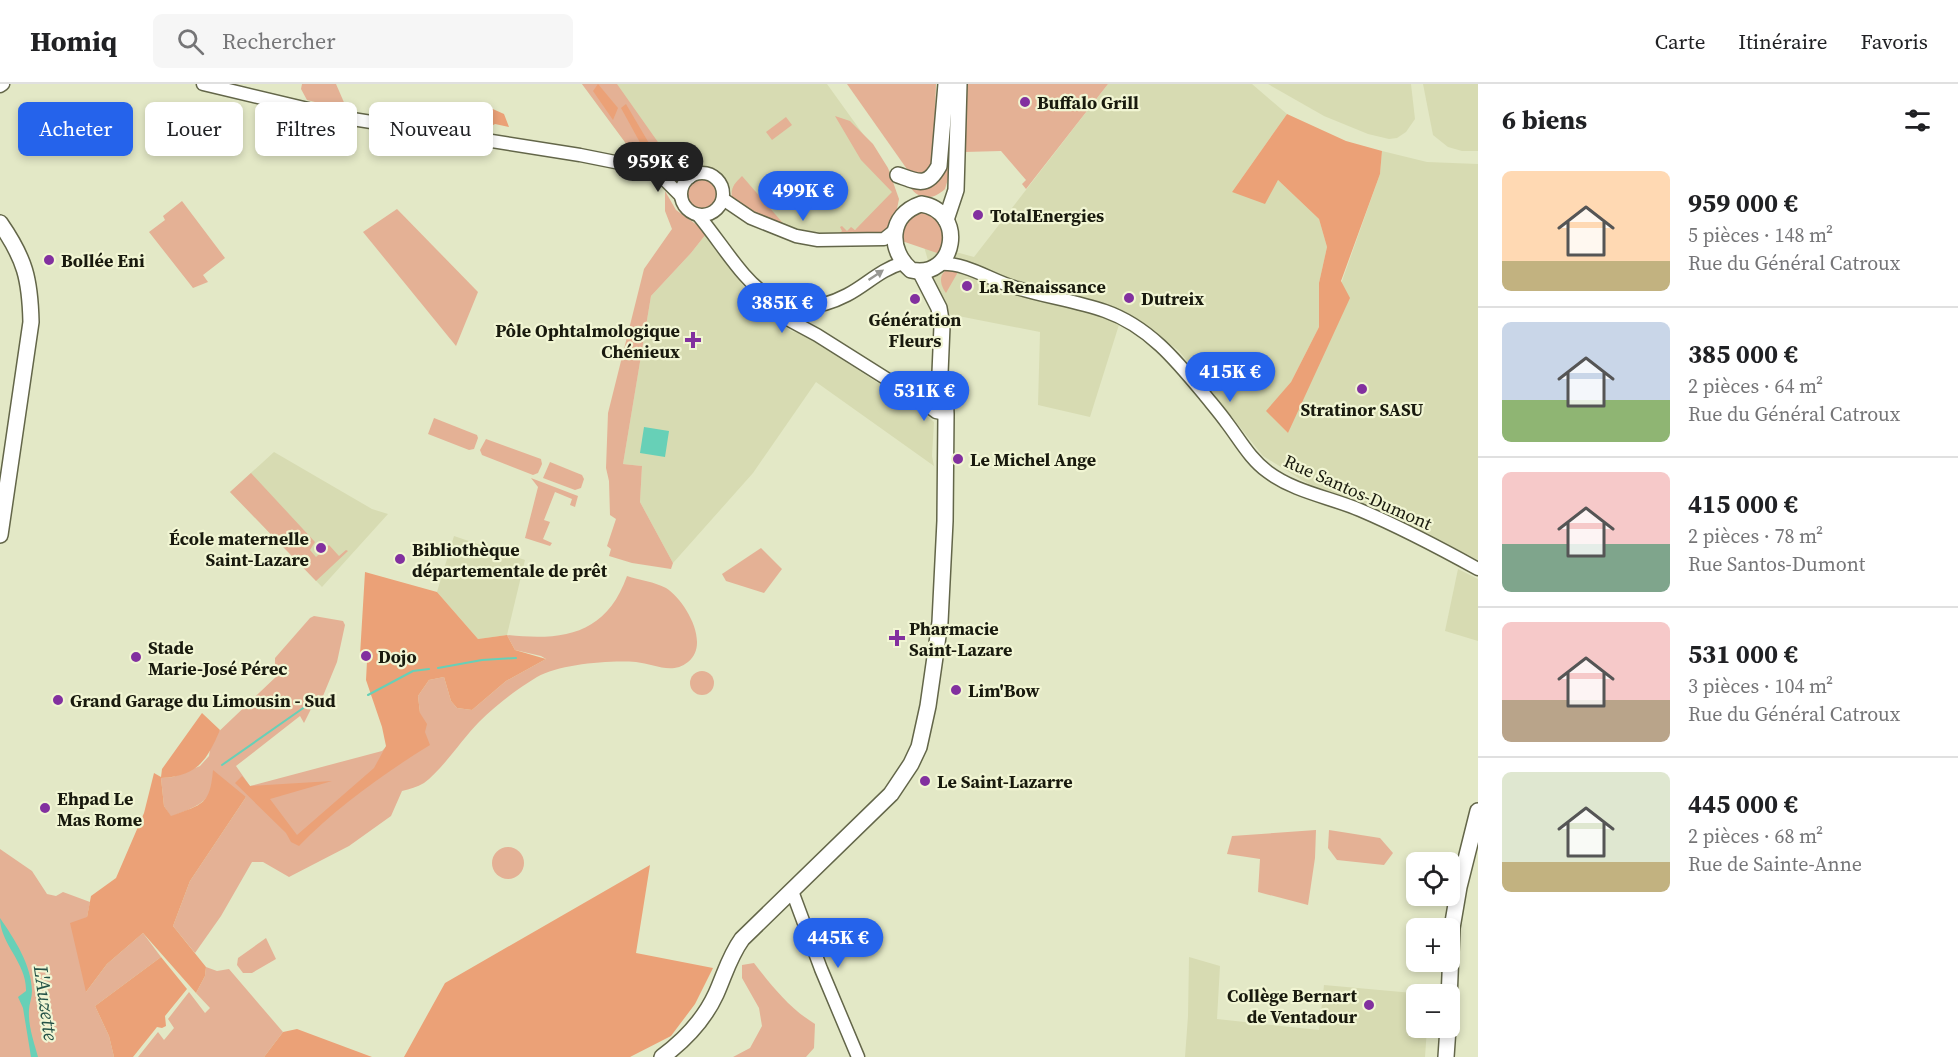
<!DOCTYPE html>
<html lang="fr">
<head>
<meta charset="utf-8">
<style>
	:root { --surface:#fff; --page:#f6f6f6; --text:#202124; --muted:#757577; --line:#e0e0e0; --accent:#2563eb }
	body { margin:0; font-family:"Source Serif 4",serif; background:var(--page); color:var(--text); height:100vh; display:flex; flex-direction:column; font-size:22px; white-space:nowrap }
	* { box-sizing:border-box; margin:0 }
	p { font-size:20px; color:var(--muted) }
	.icon { flex:none; width:33px; height:33px; fill:none; stroke:currentColor; stroke-width:2; stroke-linecap:round; stroke-linejoin:round }
	.map { position:relative; flex:1; overflow:hidden }
	.details { display:flex; flex-direction:column; background:var(--surface); width:480px }
	.details>* { flex:none }
	.banner { position:absolute; left:18px; top:18px; width:570px; height:54px; display:flex; gap:12px }
	.fabs { position:absolute; left:1406px; top:768px; display:grid; gap:12px }
	.fabs a { display:grid; place-items:center; width:54px; height:54px; border-radius:9px; background:var(--surface); box-shadow:0 3px 9px #0003; font-size:30px }
	.price { position:absolute; translate:-50% -51px; padding:0 14px; border-radius:21px; background:var(--accent); color:#fff; font-size:20px; line-height:39px; filter:drop-shadow(0 2px 3px #0008) }
	.price::after { content:''; position:absolute; left:50%; top:36px; width:18px; height:14px; margin-left:-9px; background:inherit; clip-path:polygon(0 0,100% 0,50% 100%) }
	.price.selected { background:#222; color:#fff }
	ul { padding:0; list-style:none }
	li { display:flex; align-items:center; gap:18px; height:150px; padding:0 24px }
	li+li { border-top:2px solid var(--line) }
	li span { display:grid; place-items:center; flex:none; width:168px; height:120px; border-radius:9px; color:#555 }
	li>.icon { margin-inline-start:auto }
	span .icon { width:72px; height:72px; fill:#fffc; stroke-width:1 }
	li b { font-size:26px }
	h2 { display:flex; justify-content:space-between; align-items:center; height:72px; padding:0 24px; font-size:26px }
	.pill { padding:0 21px; border-radius:9px; background:var(--surface); box-shadow:0 3px 9px #0003; font-size:21px; line-height:54px }
	.pill.selected { background:var(--accent); color:#fff }
	header { display:flex; align-items:center; gap:36px; box-sizing:border-box; height:84px; padding:0 30px; background:var(--surface); border-bottom:2px solid var(--line) }
	header strong { font-size:28px }
	nav { display:flex; gap:33px; margin-inline-start:auto; font-size:21px }
	.search { width:420px; height:54px; background:var(--page); display:flex; align-items:center; gap:15px; box-sizing:border-box; padding:0 21px; border-radius:9px; color:var(--muted); font-size:22px }
	main { display:flex; flex:1; min-height:0 }
	.map>svg:first-child { display:block }
	.built { fill:#d7dbb2 }
	.green { fill:#e4b195 }
	.forest { fill:#eba177 }
	.water { fill:#67d0b7 }
	.lines { fill:none; stroke-linecap:round; stroke-linejoin:round }
	.stream { stroke:#67d0b7; stroke-width:2 }
	.minor-casing { stroke:#636649; stroke-width:15 }
	.major-casing { stroke:#636649; stroke-width:18 }
	.minor { stroke:#fff; stroke-width:12 }
	.major { stroke:#fff; stroke-width:15 }
	.oneway { fill:#989893 }
	.poi-dot { fill:#82309f; stroke:#f1f5d3; stroke-width:2 }
	.labels { text-anchor:middle; dominant-baseline:central; stroke-width:4.5; stroke-linejoin:round; paint-order:stroke }
	.poi-label { font-size:18px; font-weight:bold; fill:#191a0e; stroke:#f1f5d3; text-anchor:start }
	.street-label { font-size:18px; fill:#191a0e; stroke:#f1f5d3 }
	.water-label { font-size:20px; font-style:italic; fill:#235146; stroke:#f1f5d3 }
</style>
</head>
<body>
<header>
<strong>Homiq</strong>
<div class="search"><svg class="icon" aria-label="search" viewBox="0 0 24 24"><circle cx="10" cy="10" r="6"/><path d="M15 15l6 6"/></svg>Rechercher</div>
<nav><a>Carte</a><a>Itinéraire</a><a>Favoris</a></nav>
</header>
<main>
<div class="map">
<svg width="1478" height="973" viewBox="0 0 1478 973">
	<rect width="100%" height="100%" fill="#e3e8c6"/>
	<g class="built">
		<polygon points="582,0 827,0 891,89 897,113 883,139 840,149 815,149 783,142 733,112 725,94 717,85 694,82 687,87 636,73"/>
		<polygon points="1108,0 1252,0 1287,30 1232,108 1278,96 1319,135 1327,163 1319,199 1319,243 1291,298 1267,327 1288,349 1380,90 1382,67 1427,78 1478,80 1478,476 1367,420 1310,401 1263,372 1179,267 1141,237 1123,228 1090,333 1038,321 1040,248 943,229 923,159 974,173"/>
		<polygon points="1268,0 1411,0 1415,35 1406,48 1397,54 1389,55 1368,50 1324,32"/>
		<polygon points="1423,0 1478,0 1478,67 1462,67 1448,63 1433,51"/>
		<polygon points="706,150 757,221 791,247 805,251 925,330 934,338 932,372 934,382 816,298 753,389 673,479 640,418 642,382 623,380 651,212 691,169"/>
		<polygon points="274,368 372,425 388,430 322,503 230,408"/>
		<polygon points="454,452 525,476 507,551 478,555 437,508"/>
		<polygon points="1458,485 1478,495 1478,557 1445,547"/>
		<polygon points="1189,873 1220,882 1217,935 1319,946 1324,901 1424,910 1416,910 1416,944 1427,944 1425,973 1185,973 1188,932"/>
	</g>
	<g class="green">
		<polygon points="302,0 336,0 346,23 350,25 347,26 307,16 301,5"/>
		<polygon points="582,0 617,0 660,61 679,73 689,84 680,85 636,73"/>
		<polygon points="847,0 936,0 933,81 924,92 909,88"/>
		<polygon points="966,0 1108,0 1026,105 1022,100 1026,96 1001,67 964,68"/>
		<path d="M949 30 948 95 945 105C933 116 920 117 910 103L935 95Z"/>
		<polygon points="835,32 850,37 873,60 888,84 899,115 897,125 886,146 876,151 840,149 842,147 840,143 842,142 847,147 851,143 855,146 892,108 861,76"/>
		<polygon points="786,33 792,41 772,56 766,48"/>
		<path d="M742 92 788 145 761 134 732 114C730 104 735 99 742 92Z"/>
		<circle cx="701" cy="110" r="15"/>
		<polygon points="665,107 676,126 697,141 706,150 691,169 651,212 623,380 642,382 640,418 673,479 671,485 632,479 609,472 611,465 607,462 616,435 610,431 609,397 606,384 608,329 644,185 672,145 665,127"/>
		<polygon points="182,117 225,174 203,191 208,198 193,204 149,148 165,136 163,132"/>
		<polygon points="397,125 478,208 456,262 363,148"/>
		<path d="M924 127 934 130 945 149 940 170 899 156C905 140 906 131 924 127Z"/>
		<path d="M948 185 958 188 946 209C940 201 938 190 948 185Z"/>
		<polygon points="434,334 477,351 478,354 474,365 469,366 428,350"/>
		<polygon points="486,355 541,375 542,380 538,389 533,391 482,371 480,366"/>
		<polygon points="550,378 582,391 584,395 581,404 575,406 543,394"/>
		<polygon points="251,389 315,458 310,466 316,473 329,461 339,472 346,466 348,467 316,497 230,408"/>
		<polygon points="531,394 578,412 575,423 570,421 572,415 555,408 544,436 550,438 543,455 552,459 550,462 525,454 538,403"/>
		<polygon points="761,464 782,485 764,509 726,497 722,490"/>
		<path d="M627 492C639 496 655 498 666 504 685 516 711 560 688 578 672 591 654 580 636 578 609 576 560 580 537 593 516 606 497 620 479 638 462 655 443 685 424 699 417 703 410 705 402 707L391 732 349 762 289 793 263 778H252L221 832 195 869 173 842 190 797 246 713 211 707C204 722 186 726 171 733L164 722 161 694 173 693 200 682 209 672 212 654 280 589 275 582V574L310 534 314 532 343 537 345 541 337 578 323 612 318 611 304 639 300 632 236 682 250 702 382 667 420 629 418 612 429 596 444 593 451 617 457 624 472 626 506 597 546 575 541 572 515 566 507 551C563 557 606 551 627 492Z"/>
		<circle cx="702" cy="599" r="12"/>
		<polygon points="1316,746 1315,774 1308,821 1258,808 1260,775 1227,770 1232,752"/>
		<polygon points="1329,746 1380,754 1393,769 1384,781 1337,776 1328,764"/>
		<circle cx="508" cy="779" r="16"/>
		<polygon points="0,765 32,787 47,810 56,812 63,808 90,818 87,833 86,908 107,880 143,849 161,873 95,922 109,952 114,973 0,973"/>
		<polygon points="266,854 276,875 252,889 243,889 237,881 238,874"/>
		<path d="M754 879C772 902 789 924 815 940L814 964 806 973H733L750 964 762 942 759 924 742 894V881Z"/>
		<polygon points="206,883 217,887 229,885 283,948 264,973 138,973 158,948 164,956 174,944 168,935 189,908 205,929 210,924 196,909 205,892"/>
	</g>
	<g class="forest">
		<polygon points="598,0 618,24 613,36 593,7"/>
		<polygon points="626,20 650,61 643,64 621,24"/>
		<polygon points="486,22 504,30 509,43 495,40 488,44 488,57 410,39 413,31 435,34 476,30"/>
		<polygon points="1287,30 1346,57 1382,67 1380,90 1341,197 1350,214 1288,349 1266,327 1291,298 1319,243 1319,199 1327,163 1319,135 1278,96 1265,120 1232,108"/>
		<path d="M365 488 437 508 478 555 507 551 515 566 546 575 506 597 472 626 457 624 451 617 444 593 429 596 418 612 420 629 427 640 425 648 430 661C383 690 337 723 299 762L291 758 286 749 235 699 242 692 250 702 332 697 270 715 297 751 374 684 386 662 382 643 366 596 367 577 360 571Z"/>
		<path d="M202 629 220 646C207 676 198 692 161 694L164 722 171 732C203 720 210 721 213 686L246 713 190 797 173 842 206 883 205 892 196 909 143 849 107 880 86 908 70 839 87 833 91 812 116 794 144 729 154 689 161 693 162 685Z"/>
		<polygon points="650,781 636,869 713,884 695,920 671,952 630,973 404,973 445,899"/>
		<polygon points="161,873 187,905 165,932 166,942 162,944 157,943 133,973 114,973 109,952 95,922"/>
		<polygon points="297,945 372,973 264,973 283,948"/>
	</g>
	<g class="water">
		<polygon points="644,343 669,347 665,373 640,369"/>
		<path d="M0 834C15 856 31 880 32 907 32 914 29 920 29 926 28 942 34 958 38 973H31L23 924 18 913 26 907C27 879 0 860 0 834Z"/>
	</g>
	<g class="lines">
		<g class="stream">
			<polyline points="438,584 482,576 516,574"/>
			<polyline points="368,611 413,587 429,585"/>
			<polyline points="222,681 309,620"/>
		</g>
		<g class="minor-casing">
			<g id="minor">
				<polyline points="203,0 346,34 580,71 690,93"/>
				<polyline points="0,2 3,0"/>
				<polyline points="655,86 681,112"/>
				<circle cx="702" cy="110" r="21"/>
				<polyline points="723,115 751,134 796,152 818,156 884,155 894,147"/>
				<path d="M698 131C740 181 768 252 847 211 868 200 879 186 903 179"/>
				<path d="M939 180C967 178 991 197 1017 204 1046 213 1076 217 1105 227 1148 242 1176 276 1204 310 1212 320 1220 329 1227 339 1240 356 1250 375 1268 388 1295 408 1329 413 1360 426 1400 443 1440 464 1478 485"/>
				<polyline points="775,217 791,237 817,251 917,314 936,328 946,330"/>
				<polyline points="917,314 945,308"/>
				<polyline points="792,807 821,885 858,973"/>
			</g>
		</g>
		<g class="major-casing">
			<g id="major">
				<path d="M898 91C918 98 927 104 939 82L946 0"/>
				<path d="M921 120C967 127 956 196 911 186 888 166 888 131 921 120Z"/>
				<polyline points="946,136 956,106 959,0"/>
				<path d="M0 139C25 175 30 195 31 238L0 451"/>
				<polyline points="1449,915 1452,844 1459,803 1478,727"/>
				<path d="M662 973C685 956 704 936 716 910 725 890 729 873 742 855L891 710 911 680 919 663 928 622 940 538 945 437 946 330 945 308 940 289 942 242 939 224 921 189"/>
				<polyline points="1446,973 1448,944"/>
			</g>
		</g>
		<use href="#minor" class="minor"/>
		<use href="#major" class="major"/>
	</g>
	<defs><path id="oneway-solid" d="M-6-.8H1V-3.2L6.5 0L1 3.2V.8H-6Z" transform="scale(1.5)"/></defs>
	<use class="oneway" href="#oneway-solid" transform="translate(876 191) rotate(-34)"/>
	<g class="poi-dot">
		<circle cx="1025" cy="18" r="6"/>
		<circle cx="978" cy="131" r="6"/>
		<circle cx="49" cy="176" r="6"/>
		<circle cx="967" cy="202" r="6"/>
		<circle cx="1129" cy="214" r="6"/>
		<circle cx="915" cy="215" r="6"/>
		<path d="M690 247h6v6h6v6h-6v6h-6v-6h-6v-6h6z"/>
		<circle cx="1362" cy="305" r="6"/>
		<circle cx="958" cy="375" r="6"/>
		<circle cx="321" cy="464" r="6"/>
		<circle cx="400" cy="475" r="6"/>
		<path d="M894 545h6v6h6v6h-6v6h-6v-6h-6v-6h6z"/>
		<circle cx="366" cy="572" r="6"/>
		<circle cx="136" cy="573" r="6"/>
		<circle cx="956" cy="606" r="6"/>
		<circle cx="58" cy="616" r="6"/>
		<circle cx="925" cy="697" r="6"/>
		<circle cx="45" cy="724" r="6"/>
		<circle cx="1369" cy="921" r="6"/>
	</g>
	<g class="labels">
		<g class="poi-label">
			<text x="1037" y="18">Buffalo Grill</text>
			<text x="990" y="131">TotalEnergies</text>
			<text x="61" y="176">Bollée Eni</text>
			<text x="979" y="202">La Renaissance</text>
			<text x="1141" y="214">Dutreix</text>
			<text x="915" y="235" text-anchor="middle">Génération<tspan x="915" dy="21">Fleurs</tspan></text>
			<text x="680" y="246" text-anchor="end">Pôle Ophtalmologique<tspan x="680" dy="21">Chénieux</tspan></text>
			<text x="1362" y="325" text-anchor="middle">Stratinor SASU</text>
			<text x="970" y="375">Le Michel Ange</text>
			<text x="309" y="454" text-anchor="end">École maternelle<tspan x="309" dy="21">Saint-Lazare</tspan></text>
			<text x="412" y="465">Bibliothèque<tspan x="412" dy="21">départementale de prêt</tspan></text>
			<text x="909" y="544">Pharmacie<tspan x="909" dy="21">Saint-Lazare</tspan></text>
			<text x="148" y="563">Stade<tspan x="148" dy="21">Marie-José Pérec</tspan></text>
			<text x="378" y="572">Dojo</text>
			<text x="968" y="606">Lim'Bow</text>
			<text x="70" y="616">Grand Garage du Limousin - Sud</text>
			<text x="937" y="697">Le Saint-Lazarre</text>
			<text x="57" y="714">Ehpad Le<tspan x="57" dy="21">Mas Rome</tspan></text>
			<text x="1357" y="911" text-anchor="end">Collège Bernart<tspan x="1357" dy="21">de Ventadour</tspan></text>
		</g>
		<g class="street-label">
			<text transform="translate(1358 408) rotate(24)">Rue Santos-Dumont</text>
		</g>
		<g class="water-label">
			<text transform="translate(46 919) rotate(82)">L'Auzette</text>
		</g>
	</g>
</svg>
<div class="fabs">
<a><svg class="icon" aria-label="locate" viewBox="0 0 24 24"><circle cx="12" cy="12" r="6"/><path d="M12 2v4M12 18v4M2 12h4M18 12h4"/></svg></a>
<a>+</a>
<a>−</a>
</div>
<b class="price selected" style="left:658px;top:109px">959K €</b>
<b class="price" style="left:803px;top:138px">499K €</b>
<b class="price" style="left:782px;top:250px">385K €</b>
<b class="price" style="left:1230px;top:319px">415K €</b>
<b class="price" style="left:924px;top:338px">531K €</b>
<b class="price" style="left:838px;top:885px">445K €</b>
<div class="banner">
<a class="pill selected">Acheter</a>
<a class="pill">Louer</a>
<a class="pill">Filtres</a>
<a class="pill">Nouveau</a>
</div>
</div>
<section class="details">
<h2>6 biens<svg class="icon" aria-label="filters" viewBox="0 0 24 24"><path d="M4 7h16M4 17h16"/><circle cx="9" cy="7" r="2"/><circle cx="15" cy="17" r="2"/></svg></h2>
<ul>
<li><span style="background:linear-gradient(#ffd9b3 75%,#c2b280 0)"><svg class="icon" aria-label="home" viewBox="0 0 24 24"><path d="M3 11l9-7 9 7M6 9v11h12V9"/></svg></span><div><b>959 000 €</b><p>5 pièces · 148 m²</p><p>Rue du Général Catroux</p></div></li>
<li><span style="background:linear-gradient(#c9d6e8 65%,#8fb573 0)"><svg class="icon" aria-label="home" viewBox="0 0 24 24"><path d="M3 11l9-7 9 7M6 9v11h12V9"/></svg></span><div><b>385 000 €</b><p>2 pièces · 64 m²</p><p>Rue du Général Catroux</p></div></li>
<li><span style="background:linear-gradient(#f6c9c9 60%,#7fa58c 0)"><svg class="icon" aria-label="home" viewBox="0 0 24 24"><path d="M3 11l9-7 9 7M6 9v11h12V9"/></svg></span><div><b>415 000 €</b><p>2 pièces · 78 m²</p><p>Rue Santos-Dumont</p></div></li>
<li><span style="background:linear-gradient(#f6c9c9 65%,#b9a48a 0)"><svg class="icon" aria-label="home" viewBox="0 0 24 24"><path d="M3 11l9-7 9 7M6 9v11h12V9"/></svg></span><div><b>531 000 €</b><p>3 pièces · 104 m²</p><p>Rue du Général Catroux</p></div></li>
<li><span style="background:linear-gradient(#dfe7d0 75%,#c2b280 0)"><svg class="icon" aria-label="home" viewBox="0 0 24 24"><path d="M3 11l9-7 9 7M6 9v11h12V9"/></svg></span><div><b>445 000 €</b><p>2 pièces · 68 m²</p><p>Rue de Sainte-Anne</p></div></li>
</ul>
</section>
</main>
</body>
</html>
